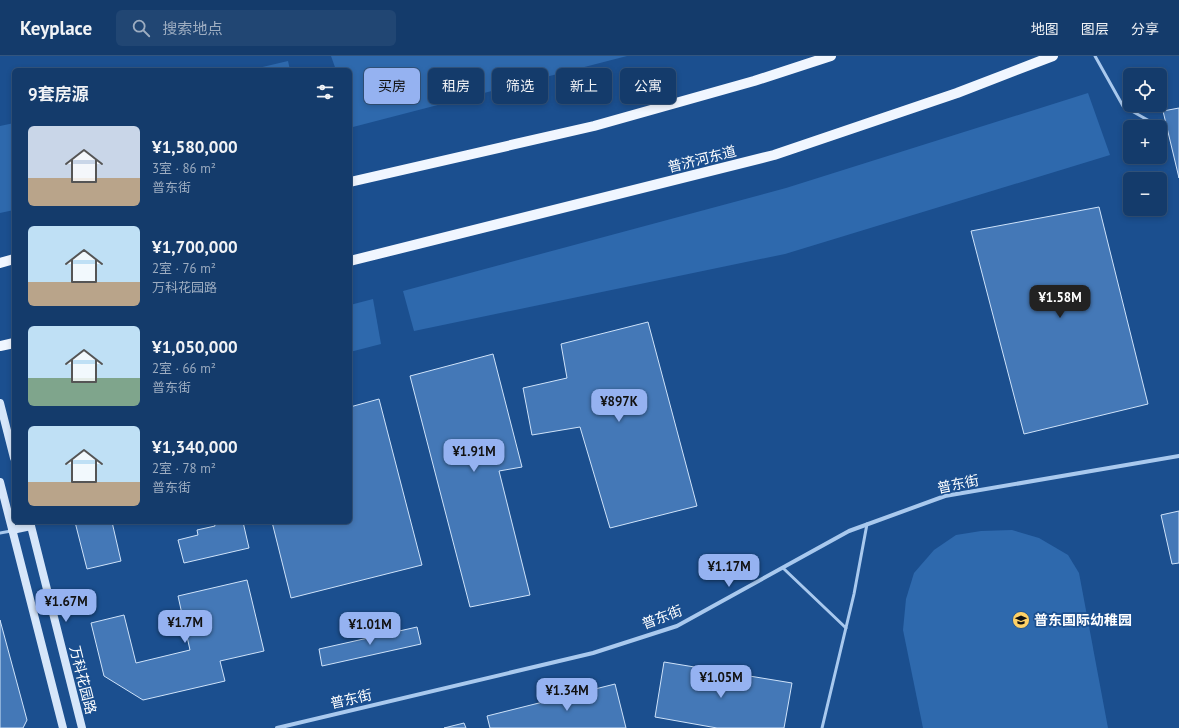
<!DOCTYPE html>
<html lang="zh">
<head>
<meta charset="utf-8">
<style>
	:root { --surface:#143b6b; --page:#214673; --text:#f1f3f6; --muted:#9dadc1; --line:#33557e; --accent:#95b2f1 }
	body { margin:0; font-family:"PT Sans","Noto Sans SC",sans-serif; background:var(--page); color:var(--text); height:100vh; display:flex; flex-direction:column; font-size:15px; white-space:nowrap }
	* { box-sizing:border-box; margin:0 }
	p { font-size:13px; color:var(--muted) }
	.icon { flex:none; width:22px; height:22px; fill:none; stroke:currentColor; stroke-width:2; stroke-linecap:round; stroke-linejoin:round }
	.map { position:relative; flex:1; overflow:hidden }
	.details { position:absolute; left:12px; top:12px; width:340px; height:456px; display:flex; flex-direction:column; background:var(--surface); border-radius:6px; box-shadow:0 2px 6px #0003,0 0 0 1px var(--line) }
	.details>* { flex:none }
	.banner { position:absolute; left:364px; top:12px; width:380px; height:36px; display:flex; gap:8px }
	.tools { position:absolute; left:1123px; top:12px; display:grid; gap:8px }
	.tools a { display:grid; place-items:center; width:44px; height:44px; border-radius:6px; background:var(--surface); box-shadow:0 2px 6px #0003,0 0 0 1px var(--line); font-size:20px }
	.price { position:absolute; translate:-50% -34px; padding:0 9px; border-radius:8px; background:var(--accent); color:#111; font-size:13px; line-height:26px; filter:drop-shadow(0 1px 2px #0008) }
	.price::after { content:''; position:absolute; left:50%; top:24px; width:12px; height:9px; margin-left:-6px; background:inherit; clip-path:polygon(0 0,100% 0,50% 100%) }
	.price.selected { background:#222; color:#fff }
	ul { padding:0; list-style:none }
	li { display:flex; align-items:center; gap:12px; height:100px; padding:0 16px }
	li span { display:grid; place-items:center; flex:none; width:112px; height:80px; border-radius:6px; color:#555 }
	li>.icon { margin-inline-start:auto }
	span .icon { width:48px; height:48px; fill:#fffc; stroke-width:1 }
	li b { font-size:17px }
	h2 { display:flex; justify-content:space-between; align-items:center; height:48px; padding:0 16px; font-size:17px }
	.pill { padding:0 14px; border-radius:6px; background:var(--surface); box-shadow:0 2px 6px #0003,0 0 0 1px var(--line); font-size:14px; line-height:36px }
	.pill.selected { background:var(--accent); color:#111 }
	header { display:flex; align-items:center; gap:24px; box-sizing:border-box; height:56px; padding:0 20px; background:var(--surface); border-bottom:1px solid var(--line) }
	header strong { font-size:19px }
	nav { display:flex; gap:22px; margin-inline-start:auto; font-size:14px }
	.search { width:280px; height:36px; background:var(--page); display:flex; align-items:center; gap:10px; box-sizing:border-box; padding:0 14px; border-radius:6px; color:var(--muted); font-size:15px }
	.map>svg:first-child { display:block }
	.green { fill:#2e69ad }
	.building { fill:#4478b7; stroke:#cfe3fa }
	.lines { fill:none; stroke-linecap:round; stroke-linejoin:round }
	.lane { stroke:#a9c9ee; stroke-width:3 }
	.street { stroke:#a9c9ee; stroke-width:4 }
	.secondary { stroke:#d6e6fa; stroke-width:8 }
	.primary { stroke:#f0f6ff; stroke-width:10 }
	.labels { text-anchor:middle; dominant-baseline:central; stroke-width:3.5; stroke-linejoin:round; paint-order:stroke }
	.street-label { font-size:14px; fill:#fff; stroke:#1b4f8f }
	.poi-label { font-size:14px; font-weight:bold; fill:#fff; stroke:#1b4f8f; text-anchor:start }
</style>
</head>
<body>
<header>
<strong>Keyplace</strong>
<div class="search"><svg class="icon" aria-label="search" viewBox="0 0 24 24"><circle cx="10" cy="10" r="6"/><path d="M15 15l6 6"/></svg>搜索地点</div>
<nav><a>地图</a><a>图层</a><a>分享</a></nav>
</header>
<div class="map">
<svg width="1179" height="672" viewBox="0 0 1179 672">
	<rect width="100%" height="100%" fill="#1b4f8f"/>
	<g class="green">
		<polygon points="331,0 627,0 353,71 350,60 350,14 336,14"/>
		<polygon points="288,5 290,14 250,14"/>
		<polygon points="1088,37 1110,99 785,198 414,275 403,235 786,132"/>
		<polygon points="14,67 14,154 0,157 0,70"/>
		<polygon points="373,243 381,288 350,296 350,249"/>
		<polygon points="1012,474 1039,482 1068,499 1079,517 1108,672 923,672 903,574 906,543 914,517 934,494 956,479 981,475"/>
	</g>
	<g class="building">
		<polygon points="1179,52 1179,122 1163,55"/>
		<polygon points="1099,151 1148,348 1024,378 971,175"/>
		<polygon points="648,266 697,450 610,472 580,371 532,379 523,332 567,322 561,288"/>
		<polygon points="493,298 522,411 499,415 530,539 470,551 410,320"/>
		<polygon points="379,343 422,509 291,542 272,466 350,466 350,351"/>
		<polygon points="1179,455 1179,507 1172,508 1161,459"/>
		<polygon points="75,466 112,466 121,505 87,513"/>
		<polygon points="214,466 243,466 249,492 184,507 178,484 198,479 197,474 215,470"/>
		<polygon points="247,524 264,595 220,605 225,625 143,644 104,620 91,567 124,559 136,607 190,594 178,540"/>
		<polygon points="0,564 27,664 23,672 0,672"/>
		<polygon points="417,571 421,588 322,610 319,593"/>
		<polygon points="664,606 792,627 784,672 717,672 655,661"/>
		<polygon points="615,628 626,672 490,672 487,660"/>
		<polygon points="464,667 466,672 444,672"/>
	</g>
	<g class="lines">
		<g class="lane">
			<polyline points="1095,0 1123,50 1160,71"/>
			<polyline points="0,477 11,475"/>
			<polyline points="783,512 846,572"/>
			<polyline points="822,672 854,538 867,468"/>
		</g>
		<polyline class="street" points="277,672 593,597 677,570 849,475 945,440 1179,400"/>
		<g class="secondary">
			<polyline points="0,347 14,402"/>
			<polyline points="0,426 63,672"/>
			<polyline points="30,466 82,672"/>
			<polyline points="12,474 31,470"/>
		</g>
		<g class="primary">
			<polyline points="350,126 594,70 754,25 831,0"/>
			<polyline points="350,205 774,99 957,37 1053,0"/>
			<polyline points="0,207 14,203"/>
			<polyline points="0,290 14,287"/>
		</g>
	</g>
	<defs>
		<g id="school-disc" transform="scale(0.9)"><circle r="9.5" fill="#ffd166" stroke="#1b4f8f"/><path d="M0-5L7-2L0 1L-7-2ZM-4 1L0 2.5L4 1V4Q0 6-4 4Z" fill="#111"/></g>
	</defs>
	<g fill-rule="evenodd">
		<use href="#school-disc" x="1021" y="564"/>
	</g>
	<g class="labels">
		<g class="street-label">
			<text transform="translate(702 103) rotate(-14)">普济河东道</text>
			<text transform="translate(958 428) rotate(-12)">普东街</text>
			<text transform="translate(662 561) rotate(-21)">普东街</text>
			<text transform="translate(83 624) rotate(76)">万科花园路</text>
			<text transform="translate(351 643) rotate(-13)">普东街</text>
		</g>
		<g class="poi-label">
			<text x="1034" y="564">普东国际幼稚园</text>
		</g>
	</g>
</svg>
<div class="tools">
<a><svg class="icon" aria-label="locate" viewBox="0 0 24 24"><circle cx="12" cy="12" r="6"/><path d="M12 2v4M12 18v4M2 12h4M18 12h4"/></svg></a>
<a>+</a>
<a>−</a>
</div>
<b class="price selected" style="left:1060px;top:263px">¥1.58M</b>
<b class="price" style="left:619px;top:367px">¥897K</b>
<b class="price" style="left:474px;top:417px">¥1.91M</b>
<b class="price" style="left:729px;top:532px">¥1.17M</b>
<b class="price" style="left:66px;top:567px">¥1.67M</b>
<b class="price" style="left:185px;top:588px">¥1.7M</b>
<b class="price" style="left:370px;top:590px">¥1.01M</b>
<b class="price" style="left:721px;top:643px">¥1.05M</b>
<b class="price" style="left:567px;top:656px">¥1.34M</b>
<div class="banner">
<a class="pill selected">买房</a>
<a class="pill">租房</a>
<a class="pill">筛选</a>
<a class="pill">新上</a>
<a class="pill">公寓</a>
</div>
<section class="details">
<h2>9套房源<svg class="icon" aria-label="filters" viewBox="0 0 24 24"><path d="M4 7h16M4 17h16"/><circle cx="9" cy="7" r="2"/><circle cx="15" cy="17" r="2"/></svg></h2>
<ul>
<li><span style="background:linear-gradient(#c9d6e8 65%,#b9a48a 0)"><svg class="icon" aria-label="home" viewBox="0 0 24 24"><path d="M3 11l9-7 9 7M6 9v11h12V9"/></svg></span><div><b>¥1,580,000</b><p>3室 · 86 m²</p><p>普东街</p></div></li>
<li><span style="background:linear-gradient(#bfe0f5 70%,#b9a48a 0)"><svg class="icon" aria-label="home" viewBox="0 0 24 24"><path d="M3 11l9-7 9 7M6 9v11h12V9"/></svg></span><div><b>¥1,700,000</b><p>2室 · 76 m²</p><p>万科花园路</p></div></li>
<li><span style="background:linear-gradient(#bfe0f5 65%,#7fa58c 0)"><svg class="icon" aria-label="home" viewBox="0 0 24 24"><path d="M3 11l9-7 9 7M6 9v11h12V9"/></svg></span><div><b>¥1,050,000</b><p>2室 · 66 m²</p><p>普东街</p></div></li>
<li><span style="background:linear-gradient(#bfe0f5 70%,#b9a48a 0)"><svg class="icon" aria-label="home" viewBox="0 0 24 24"><path d="M3 11l9-7 9 7M6 9v11h12V9"/></svg></span><div><b>¥1,340,000</b><p>2室 · 78 m²</p><p>普东街</p></div></li>
</ul>
</section>
</div>
</body>
</html>
